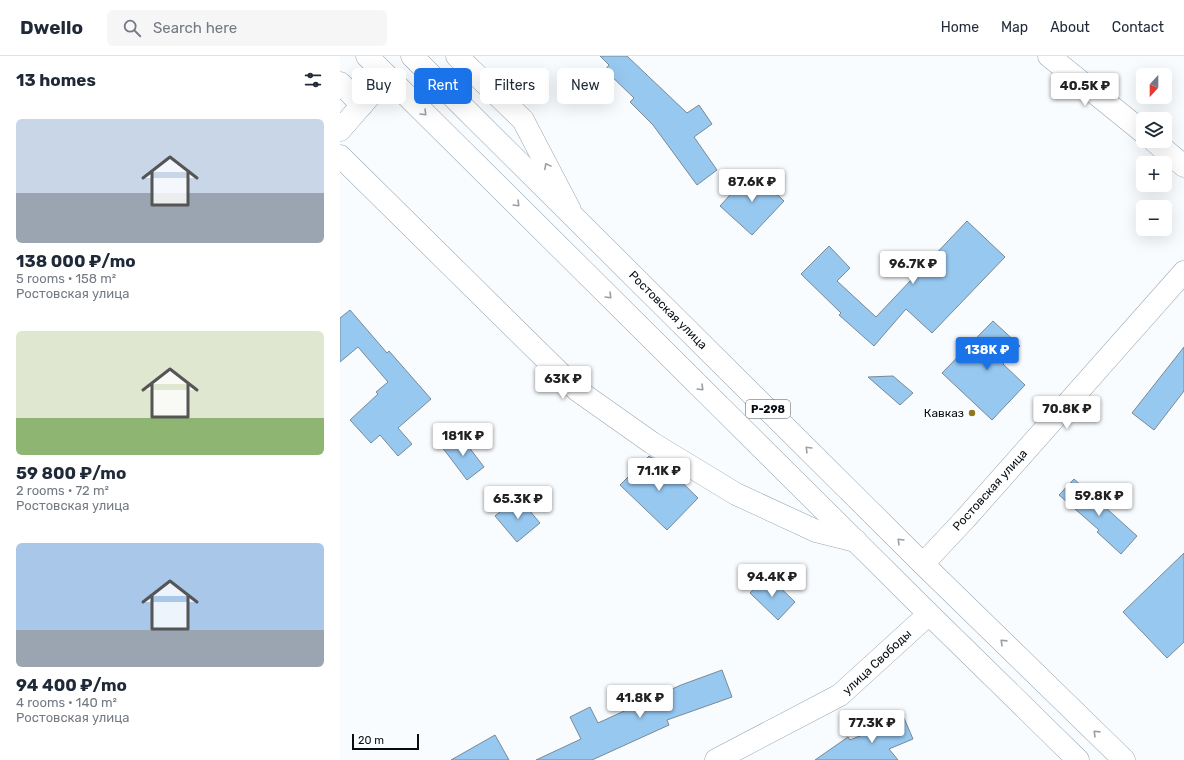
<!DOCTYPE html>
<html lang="en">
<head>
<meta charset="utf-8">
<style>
	:root { --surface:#fff; --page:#f6f6f7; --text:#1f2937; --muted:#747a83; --line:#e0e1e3; --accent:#1a73e8 }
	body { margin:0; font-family:Rubik,sans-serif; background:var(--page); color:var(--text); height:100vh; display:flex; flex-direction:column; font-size:15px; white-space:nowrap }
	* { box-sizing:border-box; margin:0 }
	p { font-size:13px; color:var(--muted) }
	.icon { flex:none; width:22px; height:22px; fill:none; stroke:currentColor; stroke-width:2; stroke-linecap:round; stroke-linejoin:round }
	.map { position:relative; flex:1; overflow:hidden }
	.side { display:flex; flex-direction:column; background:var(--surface); width:340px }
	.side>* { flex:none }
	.guide { position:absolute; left:12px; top:12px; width:380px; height:36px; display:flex; gap:8px }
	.needle { width:26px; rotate:201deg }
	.tools { position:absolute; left:796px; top:12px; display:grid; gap:8px }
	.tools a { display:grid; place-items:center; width:36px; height:36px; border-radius:6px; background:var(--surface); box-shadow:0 4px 16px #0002; font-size:20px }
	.scale { position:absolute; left:12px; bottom:10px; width:67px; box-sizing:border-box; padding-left:4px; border:2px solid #070d11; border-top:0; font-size:11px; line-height:14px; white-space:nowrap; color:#070d11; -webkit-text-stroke:3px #fff; paint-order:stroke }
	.price { position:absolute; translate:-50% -34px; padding:0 9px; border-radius:4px; background:#fff; color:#222; font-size:13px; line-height:26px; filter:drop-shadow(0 1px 2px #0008) }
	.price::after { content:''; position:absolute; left:50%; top:24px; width:12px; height:9px; margin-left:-6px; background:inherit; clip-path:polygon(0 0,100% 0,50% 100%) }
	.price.active { background:var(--accent); color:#fff }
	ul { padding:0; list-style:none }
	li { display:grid; align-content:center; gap:8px; height:212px; padding:0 16px }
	li span { display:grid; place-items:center; height:124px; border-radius:6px; color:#555 }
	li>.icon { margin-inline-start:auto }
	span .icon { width:72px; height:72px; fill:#fffc; stroke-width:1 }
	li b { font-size:17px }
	h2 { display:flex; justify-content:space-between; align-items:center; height:48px; padding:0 16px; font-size:17px }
	.pill { padding:0 14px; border-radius:6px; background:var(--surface); box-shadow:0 4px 16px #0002; font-size:14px; line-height:36px }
	.pill.active { background:var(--accent); color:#fff }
	header { display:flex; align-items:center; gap:24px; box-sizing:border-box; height:56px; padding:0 20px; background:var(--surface); border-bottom:1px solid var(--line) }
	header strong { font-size:19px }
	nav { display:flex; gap:22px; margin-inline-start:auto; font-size:14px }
	.search { width:280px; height:36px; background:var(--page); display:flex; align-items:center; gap:10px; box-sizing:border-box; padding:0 14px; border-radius:6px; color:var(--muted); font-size:15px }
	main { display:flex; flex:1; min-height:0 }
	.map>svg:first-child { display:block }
	.building { fill:#97c8f0; stroke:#798996 }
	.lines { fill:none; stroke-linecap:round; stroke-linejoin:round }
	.minor-casing { stroke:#96a6b3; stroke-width:23 }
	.trunk-casing { stroke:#96a6b3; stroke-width:23 }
	.minor { stroke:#fff; stroke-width:22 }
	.trunk { stroke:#fff; stroke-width:22 }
	.oneway { stroke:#9c9ea0 }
	.poi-dot { fill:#8f781e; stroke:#fff; stroke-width:1.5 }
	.labels { text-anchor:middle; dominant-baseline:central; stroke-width:3; stroke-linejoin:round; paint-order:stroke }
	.shield { fill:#fff; stroke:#515658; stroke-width:1 }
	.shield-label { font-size:11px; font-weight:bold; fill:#070d11 }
	.street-label { font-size:12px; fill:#070d11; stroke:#fff }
	.poi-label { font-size:12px; fill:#070d11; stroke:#fff; text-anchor:end }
</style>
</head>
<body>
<header>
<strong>Dwello</strong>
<div class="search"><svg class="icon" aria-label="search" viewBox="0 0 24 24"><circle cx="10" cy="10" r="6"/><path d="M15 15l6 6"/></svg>Search here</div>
<nav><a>Home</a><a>Map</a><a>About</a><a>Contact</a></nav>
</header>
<main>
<section class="side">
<h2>13 homes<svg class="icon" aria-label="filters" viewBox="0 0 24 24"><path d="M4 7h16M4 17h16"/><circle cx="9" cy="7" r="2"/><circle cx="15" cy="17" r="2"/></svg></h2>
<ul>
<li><span style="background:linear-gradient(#c9d6e8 60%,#9aa5b1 0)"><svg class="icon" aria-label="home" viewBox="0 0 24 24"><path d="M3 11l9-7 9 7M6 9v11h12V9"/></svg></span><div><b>138 000 ₽/mo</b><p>5 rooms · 158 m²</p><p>Ростовская улица</p></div></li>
<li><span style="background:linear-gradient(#dfe7d0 70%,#8fb573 0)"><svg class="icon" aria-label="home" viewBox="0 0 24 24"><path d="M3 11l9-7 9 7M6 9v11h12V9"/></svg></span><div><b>59 800 ₽/mo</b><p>2 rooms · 72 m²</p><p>Ростовская улица</p></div></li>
<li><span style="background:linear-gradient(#a9c7e8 70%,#9aa5b1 0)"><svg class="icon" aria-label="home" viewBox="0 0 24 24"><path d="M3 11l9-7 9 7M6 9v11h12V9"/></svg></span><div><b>94 400 ₽/mo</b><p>4 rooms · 140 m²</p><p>Ростовская улица</p></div></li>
</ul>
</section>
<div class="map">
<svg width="844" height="704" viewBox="0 0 844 704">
	<rect width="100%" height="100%" fill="#f9fcff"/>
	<g class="building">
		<polygon points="260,0 287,0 347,57 359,49 372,68 354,81 377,114 357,129 313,69 290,46 294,42 265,14 269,9"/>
		<polygon points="412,115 444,145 412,179 380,150"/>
		<polygon points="627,165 665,201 592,277 566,253 534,290 499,259 501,257 461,218 489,190 510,212 497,225 536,261"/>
		<polygon points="10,254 47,297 49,295 91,343 58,372 72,388 58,400 40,379 31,387 10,364 38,338 36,336 48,326 18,291 0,306 0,262"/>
		<polygon points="653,265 680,290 663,308 685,329 652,364 602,317"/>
		<polygon points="844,291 844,335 814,374 792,357"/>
		<polygon points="553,320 573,337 560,349 528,321"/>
		<polygon points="119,378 144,411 127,424 102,391"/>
		<polygon points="309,400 324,409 358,442 327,474 280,429"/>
		<polygon points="734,423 797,480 781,498 757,476 759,474 719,439"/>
		<polygon points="178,441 200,467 177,486 155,460"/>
		<polygon points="844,497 844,586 827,602 783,556"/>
		<polygon points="427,519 455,546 438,564 410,537"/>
		<polygon points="382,614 392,641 327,664 329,669 252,704 196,704 241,683 230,661 250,651 258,667 341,629"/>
		<polygon points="564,662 573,683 549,693 558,704 475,704 508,681 510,684"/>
		<polygon points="155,679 169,704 111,704"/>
	</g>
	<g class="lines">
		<g class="minor-casing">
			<g id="minor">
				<polyline points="117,0 183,64 230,154"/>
				<polyline points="709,0 803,76"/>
				<polyline points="0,27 22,49"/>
				<polyline points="0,74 47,20"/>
				<polyline points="814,85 844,110"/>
				<polyline points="0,100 237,334 312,387 396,438 476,475 516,485"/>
				<polyline points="583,508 626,462 844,216"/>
				<polyline points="376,704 500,639 589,558"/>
			</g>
		</g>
		<g class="trunk-casing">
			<g id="trunk">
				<polyline points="27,0 589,558 738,704"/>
				<polyline points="72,0 583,508 784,704"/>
			</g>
		</g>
		<use href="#minor" class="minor"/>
		<use href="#trunk" class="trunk"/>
	</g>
	<defs><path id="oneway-chevron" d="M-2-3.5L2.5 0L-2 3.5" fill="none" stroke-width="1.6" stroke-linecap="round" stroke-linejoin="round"/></defs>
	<g class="oneway">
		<use href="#oneway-chevron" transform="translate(84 57) rotate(45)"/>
		<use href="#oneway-chevron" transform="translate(207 110) rotate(-118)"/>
		<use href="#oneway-chevron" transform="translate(177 148) rotate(45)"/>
		<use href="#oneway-chevron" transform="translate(269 240) rotate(45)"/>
		<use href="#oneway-chevron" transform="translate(361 332) rotate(45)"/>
		<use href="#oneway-chevron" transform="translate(468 393) rotate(-135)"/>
		<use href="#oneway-chevron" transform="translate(560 485) rotate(-135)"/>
		<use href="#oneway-chevron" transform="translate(663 586) rotate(-136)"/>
		<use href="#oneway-chevron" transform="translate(756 677) rotate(-136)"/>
	</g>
	<circle class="poi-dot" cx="632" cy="357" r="4"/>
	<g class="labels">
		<rect class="shield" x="406" y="344" width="44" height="18" rx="3"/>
		<g class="shield-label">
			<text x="428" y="353">Р-298</text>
		</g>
		<g class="street-label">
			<text transform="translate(328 254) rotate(45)">Ростовская улица</text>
			<text transform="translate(650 434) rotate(-48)">Ростовская улица</text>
			<text transform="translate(537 606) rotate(-43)">улица Свободы</text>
		</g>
		<g class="poi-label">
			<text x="624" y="357">Кавказ</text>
		</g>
	</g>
</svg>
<div class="tools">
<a><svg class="needle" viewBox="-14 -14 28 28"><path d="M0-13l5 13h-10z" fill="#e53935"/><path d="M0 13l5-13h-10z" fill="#747a83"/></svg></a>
<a><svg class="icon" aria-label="layers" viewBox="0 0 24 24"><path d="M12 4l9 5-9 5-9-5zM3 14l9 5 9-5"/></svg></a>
<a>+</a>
<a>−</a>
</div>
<div class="scale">20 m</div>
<b class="price" style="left:745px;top:51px">40.5K ₽</b>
<b class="price" style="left:412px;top:147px">87.6K ₽</b>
<b class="price" style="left:573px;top:229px">96.7K ₽</b>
<b class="price active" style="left:647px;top:315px">138K ₽</b>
<b class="price" style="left:223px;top:344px">63K ₽</b>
<b class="price" style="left:727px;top:374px">70.8K ₽</b>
<b class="price" style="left:123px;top:401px">181K ₽</b>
<b class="price" style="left:319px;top:436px">71.1K ₽</b>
<b class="price" style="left:759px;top:461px">59.8K ₽</b>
<b class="price" style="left:178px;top:464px">65.3K ₽</b>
<b class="price" style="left:432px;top:542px">94.4K ₽</b>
<b class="price" style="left:300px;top:663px">41.8K ₽</b>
<b class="price" style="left:532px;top:688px">77.3K ₽</b>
<div class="guide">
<a class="pill">Buy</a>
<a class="pill active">Rent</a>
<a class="pill">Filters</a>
<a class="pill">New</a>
</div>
</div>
</main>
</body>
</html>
